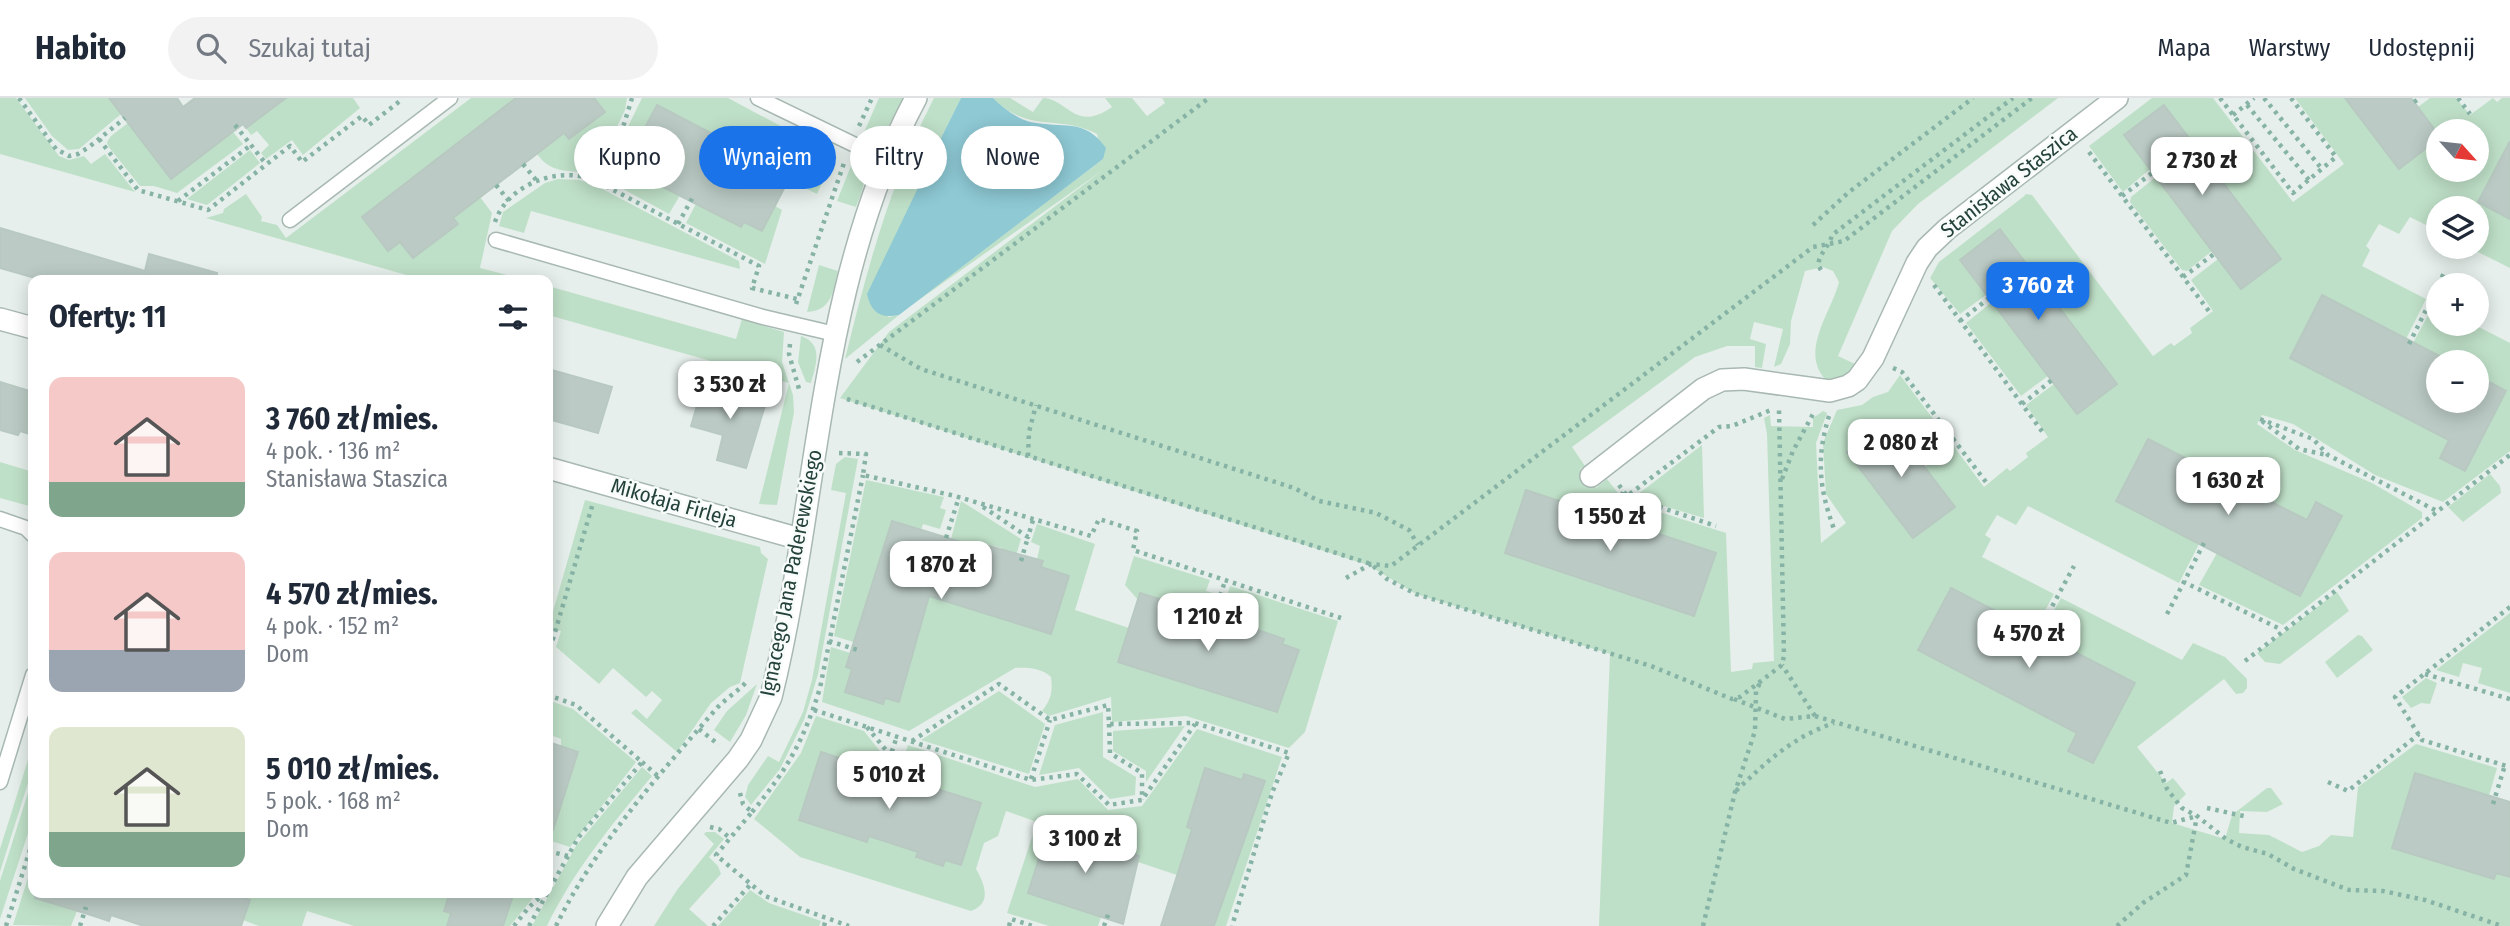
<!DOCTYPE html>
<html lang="pl">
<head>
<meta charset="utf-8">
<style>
	:root { --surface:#fff; --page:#f2f2f3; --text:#1f2937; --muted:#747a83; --line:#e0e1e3; --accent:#1a73e8 }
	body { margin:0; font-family:"Fira Sans Condensed",sans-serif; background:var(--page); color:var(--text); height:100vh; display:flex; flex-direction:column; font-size:26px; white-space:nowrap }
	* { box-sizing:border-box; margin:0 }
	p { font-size:23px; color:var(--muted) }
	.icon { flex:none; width:38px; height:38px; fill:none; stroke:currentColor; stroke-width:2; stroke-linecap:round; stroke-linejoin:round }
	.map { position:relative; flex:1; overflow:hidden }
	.sheet { position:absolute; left:28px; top:177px; width:525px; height:623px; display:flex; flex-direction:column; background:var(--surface); border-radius:14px; box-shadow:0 4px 18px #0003 }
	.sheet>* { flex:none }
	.guide { position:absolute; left:574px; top:28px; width:665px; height:63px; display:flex; gap:14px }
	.needle { width:46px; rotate:117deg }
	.buttons { position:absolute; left:2426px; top:21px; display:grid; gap:14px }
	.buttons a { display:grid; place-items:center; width:63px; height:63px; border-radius:50%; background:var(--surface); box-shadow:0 4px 18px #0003; font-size:35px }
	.price { position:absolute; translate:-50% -60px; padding:0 16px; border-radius:14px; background:#fff; color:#222; font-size:23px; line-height:46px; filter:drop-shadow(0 2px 4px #0008) }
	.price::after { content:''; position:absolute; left:50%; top:42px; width:21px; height:16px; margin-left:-10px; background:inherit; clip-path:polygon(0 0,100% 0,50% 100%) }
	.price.selected { background:var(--accent); color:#fff }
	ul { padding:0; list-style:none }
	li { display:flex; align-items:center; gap:21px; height:175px; padding:0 21px }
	li span { display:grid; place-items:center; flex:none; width:196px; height:140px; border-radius:14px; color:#555 }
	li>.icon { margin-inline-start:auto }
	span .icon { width:84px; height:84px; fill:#fffc; stroke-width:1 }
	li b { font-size:30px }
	h2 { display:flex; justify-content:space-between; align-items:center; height:84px; padding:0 21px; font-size:30px }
	.tag { padding:0 24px; border-radius:32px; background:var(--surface); box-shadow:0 4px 18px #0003; font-size:24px; line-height:63px }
	.tag.selected { background:var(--accent); color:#fff }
	header { display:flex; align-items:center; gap:42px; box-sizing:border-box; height:98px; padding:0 35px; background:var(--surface); border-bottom:2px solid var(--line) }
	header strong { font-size:33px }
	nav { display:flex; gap:38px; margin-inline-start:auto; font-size:24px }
	.search { width:490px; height:63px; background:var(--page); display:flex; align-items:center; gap:18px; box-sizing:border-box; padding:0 24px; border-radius:38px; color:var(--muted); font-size:26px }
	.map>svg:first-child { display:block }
	.green { fill:#bfe0c8 }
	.water { fill:#8ec9d4 }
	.building { fill:#bbcac4; stroke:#b8c9c2; stroke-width:2 }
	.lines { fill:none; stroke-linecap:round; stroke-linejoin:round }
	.lane-casing { stroke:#a8b8b2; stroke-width:17 }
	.street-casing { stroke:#a8b8b2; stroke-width:24 }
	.path { stroke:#86b3a5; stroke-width:4.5; stroke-dasharray:3.5 5; stroke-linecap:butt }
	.lane { stroke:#fff; stroke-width:14 }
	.street { stroke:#fff; stroke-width:21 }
	.labels { text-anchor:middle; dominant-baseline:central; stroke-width:5; stroke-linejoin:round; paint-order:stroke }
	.street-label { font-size:21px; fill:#24423a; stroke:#f7fbf9 }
</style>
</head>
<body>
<header>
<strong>Habito</strong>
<div class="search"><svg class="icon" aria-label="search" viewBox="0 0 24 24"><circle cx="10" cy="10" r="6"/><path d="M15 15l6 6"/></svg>Szukaj tutaj</div>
<nav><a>Mapa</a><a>Warstwy</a><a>Udostępnij</a></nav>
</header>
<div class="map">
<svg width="2510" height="828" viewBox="0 0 2510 828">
	<rect width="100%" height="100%" fill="#e6efeb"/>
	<g class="green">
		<polygon points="0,0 16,0 59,58 69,62 84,58 91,66 105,56 135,94 0,56"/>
		<polygon points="25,0 109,0 121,16 79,51 68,52 52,38"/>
		<polygon points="286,0 353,0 360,10 303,57 292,42 266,61 261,55 269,47 257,33 251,37 246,30"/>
		<polygon points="471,0 527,0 426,70 362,119 389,153 400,144 457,126 453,120 480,99 492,115 480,170 527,182 424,182 206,120 223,115 224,111 246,96 262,119 261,123 277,127 286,140"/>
		<path d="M594 0H627L625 12 594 77C569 70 553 78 537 56L564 35 569 41 604 14Z"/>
		<polygon points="642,0 728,0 835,57 817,96 789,82 791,77 657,7 625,69 667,91 683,92 669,116 603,80"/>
		<polygon points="879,0 903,0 888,29 878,39 862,39"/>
		<path d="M934 0H961L936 50 925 58 929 66 888 219 899 217 845 261C868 168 890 85 934 0Z"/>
		<path d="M993 0H1010L1033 14 1043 0C1068 1 1075 35 1112 9L1105 0H1132L1147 18 1165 5 1162 0H2058L1918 106 1892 133 1838 258 1857 267 1845 279 1826 282C1799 254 1831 215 1839 184L1833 173 1823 169 1805 173 1791 223 1790 246 1781 266 1774 269 1783 231 1754 224 1750 241 1766 246 1762 270 1755 269V248H1727L1695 259 1572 349 1585 368 1580 371 1596 390 1607 381 1618 395 1610 420 1526 392 1505 455 1694 518 1715 455 1619 423 1623 406 1628 404 1726 435 1731 574 1752 571 1753 565 1774 563 1767 336 1764 320 1770 317 1771 328 1813 329V320L1823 313 1827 315 1816 345 1821 445 1846 425 1826 396 1823 345 1837 312 1862 307 1873 299 1888 294 1900 277 1946 338 1918 360 1889 323 1848 354 1913 440 1955 409 1925 369 1952 346 1984 389 2007 370 2010 373 2028 359 2026 355 2048 339 2026 307 2054 286 2077 316 1960 162 1986 197 1960 216 1930 180 1939 164 2023 99 2026 96 2032 97 2153 258 2171 245 2174 248 2192 235 2190 230 2213 213 2191 182 2218 161 2241 191 2281 161 2164 7 2124 37 2150 71 2123 94 2089 48 2152 0H2213L2293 104 2344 66 2295 0H2345L2399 71 2438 41V72H2476V33H2438V36L2418 9 2430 0H2456L2470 17 2493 0 2497 4 2502 0H2510V42L2478 104 2510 121V170L2468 149H2476V110H2438V133L2410 119 2399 136 2379 126 2366 148 2370 152 2362 168 2426 201 2406 241 2291 260 2449 342 2440 360 2465 373 2506 293 2476 277V264H2451L2412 247 2434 206 2438 208V226H2473L2510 245V353L2443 404 2375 377 2293 326 2262 317 2257 326 2295 352 2372 385 2422 414V420L2283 527 2199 487 2217 455 2307 422 2148 341 2116 403 2199 446 2179 485 2028 408 2016 427 1997 417 1985 437 1991 441 1982 459 2054 496 2034 533 1951 490 1919 552 2077 635 2068 653 2093 665 2135 586 2039 539 2061 500 2182 562 2193 545 2225 559 2247 581V590L2243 595 2236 596 2224 581 2137 649 2166 685 2173 680 2186 696 2174 708 2172 725 2225 741 2232 717 2267 690H2271L2283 706 2267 714 2240 713 2239 735 2269 737 2302 754 2319 748 2331 737 2353 739 2358 689 2416 646 2497 670 2489 698 2415 675 2392 750 2409 755 2411 749C2427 764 2440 764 2461 764L2459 771 2493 781 2496 775 2510 779V828H1599L1610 556 1416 496 1368 467 840 300 889 234 1103 72 909 209 1103 61 1097 36C1059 16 1028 36 993 0Z"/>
		<polygon points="128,25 171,81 233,34 243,46 177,95 154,88 140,88 108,48 107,44 111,38"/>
		<polygon points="250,52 260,65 207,107 187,101"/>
		<path d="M853 63C871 77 863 90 856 109L837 103Z"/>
		<polygon points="2156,79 2212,153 2187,173 2182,172 2130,104 2131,99"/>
		<polygon points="558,81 579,82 593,86 739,163 740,171 531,113 524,135 499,128 503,114 545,85"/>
		<polygon points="699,100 705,111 740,129 744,124 762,133 775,108 782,112 765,166 686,125"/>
		<path d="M819 167 838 173C833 193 832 213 807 214Z"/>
		<polygon points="548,188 736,241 742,221 784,234 782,264 793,297 794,314 777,407 759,406 789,285 548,217"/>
		<polygon points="1992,204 2048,278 2021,298 1966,225"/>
		<path d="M801 238C824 246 816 267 811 285L806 284 798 264Z"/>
		<polygon points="1702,347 1704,420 1637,400 1637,397"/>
		<polygon points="845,359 858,361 818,576 810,603 804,622 780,671 751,707 745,699 748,687 768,658 779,664 803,614 812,582 846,395 831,392 836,366"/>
		<polygon points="0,364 33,374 33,409 0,400"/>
		<polygon points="2490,376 2500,388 2501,395 2463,424 2448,409"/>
		<polygon points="866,382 944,399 940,410 946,412 940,431 923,426 921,432 892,423 859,528 860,546 834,538"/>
		<polygon points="585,402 760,449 761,455 768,461 740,585 730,589 711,605 677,654 631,615 636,611 647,621 662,602 652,593 646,599 613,570 599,586 556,549 561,533 548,531"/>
		<polygon points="961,403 1021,441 1015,461 1000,456 1002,450 987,446 984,451 951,441"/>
		<path d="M1037 426 1095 446 1075 512 1129 530 1254 607 1277 614 1299 552 1282 546 1283 540 1258 532 1256 538 1218 526 1230 488 1338 523 1305 634 1289 650 1186 618 1112 624 1111 599 1049 618 1042 613C1051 602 1053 593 1051 579 1042 570 1027 569 1015 570L909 633 822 604 831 549 850 555 846 569 852 571 845 594 883 606 885 600 899 604 931 491 950 504 1051 536 1069 478 1041 469 1037 461 1040 448 1031 444Z"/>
		<polygon points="1134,458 1210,482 1206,493 1213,495 1207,516 1141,495 1138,502 1125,487"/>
		<polygon points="2337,494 2349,513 2280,566 2265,564 2257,555"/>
		<polygon points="2510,515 2510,595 2478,585 2482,570 2463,565 2459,579 2436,572"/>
		<polygon points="2358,537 2362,538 2373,552 2337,580 2325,564"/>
		<polygon points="2426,580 2437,585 2430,606 2421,605 2411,610 2402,599"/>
		<polygon points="757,586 746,617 730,644 714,632 727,613"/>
		<polygon points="999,593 1045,626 1029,676 921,642"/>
		<polygon points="548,602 573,611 636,664 570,749 548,742 548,706 560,709 561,641 548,636"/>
		<polygon points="1103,614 1103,659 1136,679 1135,697 1110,701 1079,670 1039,677 1055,627"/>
		<path d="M816 618 864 633 883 657 877 678 863 674 865 667 821 654 800 722 866 744 869 738 918 754 916 760 943 768 945 762 961 767 981 705 957 697 928 694 929 688 912 683 910 689 889 682 897 657 904 659 908 647 1035 689 1078 681 1108 712 1142 708 1197 631 1282 659 1226 828H1215L1264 683 1244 676 1242 682 1206 670 1187 728 1192 731 1177 777 1138 764 1139 758 1049 730 1028 795 1101 819 1098 828H1049L1007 815 1037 724 1006 713 998 738 984 745 976 771C984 785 993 805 971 813L800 759 754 721 801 655Z"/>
		<polygon points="1185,628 1146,684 1146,673 1113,653 1113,633"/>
		<polygon points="33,646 33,669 0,774 0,751"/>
		<path d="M642 669 652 678C613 725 574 772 547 828H532L576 748Z"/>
		<polygon points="33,679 33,720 0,821 0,783"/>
		<polygon points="706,734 715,734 724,741 709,759 718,768 721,776 689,811 708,828 654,828 677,792 714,746 704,736"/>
		<polygon points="33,764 33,794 39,795 37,801 77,813 71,828 13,827"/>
		<polygon points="750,792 769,805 821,823 819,828 718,828"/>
		<polygon points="237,794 450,795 451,815 447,828 354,828 307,813 302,828 259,828 243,822 250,802 236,797"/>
		<polygon points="514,795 537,795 510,828 503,828"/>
	</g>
	<path class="water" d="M961 0H993C1003 10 1016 20 1030 24 1063 31 1084 19 1106 50L1103 61 899 217C880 221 871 214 867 196L929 67 925 58 929 51 936 50Z"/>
	<g class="building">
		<polygon points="109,0 177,0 183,9 195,0 286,0 246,30 243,26 171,81"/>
		<polygon points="516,0 594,0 605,14 569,41 564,35 453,120 458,126 413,160 400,144 388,153 362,119"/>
		<polygon points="2345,0 2411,0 2438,36 2438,41 2399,71"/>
		<polygon points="657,7 791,77 762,133 744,124 741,129 624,69"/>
		<polygon points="2164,7 2281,161 2241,191 2124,37"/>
		<polygon points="2510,43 2510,121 2478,104"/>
		<polygon points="0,130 145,173 149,156 217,175 216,182 42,182 0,170"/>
		<polygon points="2000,131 2117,286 2077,316 1960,162"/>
		<polygon points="2322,197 2451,264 2438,264 2438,303 2476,303 2476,277 2506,293 2465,373 2440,360 2449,342 2290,260"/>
		<polygon points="548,271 612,289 598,335 548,321"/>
		<polygon points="713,281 740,288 738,296 766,304 746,370 717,362 723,337 691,328 699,301 706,303"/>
		<polygon points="0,284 33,294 33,337 20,333 18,337 0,332"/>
		<polygon points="1889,322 1955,409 1913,440 1847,354"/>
		<polygon points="2148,341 2307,422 2316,404 2342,418 2300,498 2116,403"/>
		<polygon points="1526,392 1716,455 1694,518 1505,455"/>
		<polygon points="892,423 984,451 986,447 1043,463 1041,469 1069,478 1051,536 929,498 899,604 885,600 883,606 845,594 852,571 846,569"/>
		<polygon points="1951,490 2135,585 2093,665 2068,653 2077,635 1918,552"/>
		<polygon points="1140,495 1207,516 1206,522 1256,538 1258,532 1284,541 1282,546 1299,552 1277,614 1118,564"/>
		<polygon points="548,644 578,654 553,732 548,732"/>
		<polygon points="821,654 865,668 863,674 910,689 912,683 981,705 961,767 945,762 943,768 916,759 918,754 869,738 867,744 799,722"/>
		<polygon points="1205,670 1242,682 1244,676 1265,683 1214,828 1161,828 1192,731 1187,729"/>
		<polygon points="2415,675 2510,704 2510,779 2496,775 2494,781 2392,750"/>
		<polygon points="1049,729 1139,758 1123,826 1028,795"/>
		<polygon points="35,794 228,794 250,802 241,828 144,828 111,817 109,823 88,816 35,800"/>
		<polygon points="450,794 514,794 503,828 447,828 451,815 444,813"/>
	</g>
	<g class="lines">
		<g class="lane-casing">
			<g id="lane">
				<polyline points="758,0 886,62"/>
				<polyline points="290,122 450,0"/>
				<polyline points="496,142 763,219 835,236"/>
				<polyline points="0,421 26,430 33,437"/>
				<polyline points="0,684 33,577"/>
			</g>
		</g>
		<g class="street-casing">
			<g id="street">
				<polyline points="0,221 33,230"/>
				<polyline points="548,370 800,441"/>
				<polyline points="1591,378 1703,291 1722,282 1744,281 1830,293 1848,288 1857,282 1873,260 1917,165 1927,150 1947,131 2117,0"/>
				<path d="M607 828 637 779 738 661 751 642 771 599C820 400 817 185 916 0"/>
			</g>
		</g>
		<g class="path">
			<polyline points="19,0 56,51 69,58 78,56 89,49 125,20"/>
			<polyline points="632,0 624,26 596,83 759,168 752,190 797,201"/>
			<polyline points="2220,0 2293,95 2336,59 2291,0"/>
			<polyline points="2264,0 2322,71"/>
			<polyline points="2458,0 2470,16"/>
			<polyline points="2414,4 2420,0"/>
			<polyline points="2247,7 2309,82"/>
			<polyline points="2233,17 2254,0"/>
			<polyline points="235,27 266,66"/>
			<polyline points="859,28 872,0"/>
			<polyline points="99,41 138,92 208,112 290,48 302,64 362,18 369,27 400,3 398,0"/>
			<polyline points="2089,54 2211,216"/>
			<polyline points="523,66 537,83"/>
			<polyline points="496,87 509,103"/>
			<polyline points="2122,98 2152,75"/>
			<polyline points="178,103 251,47"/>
			<path d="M495 124C508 85 561 67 596 83"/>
			<polyline points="678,126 694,97"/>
			<polyline points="1813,127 1849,94 1973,0"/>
			<path d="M1821 172 1818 167C1820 154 1829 149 1832 137L2013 0"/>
			<polyline points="2183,179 2214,156"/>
			<polyline points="1934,187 2044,336"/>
			<polyline points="2438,187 2444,175"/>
			<polyline points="796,206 844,65"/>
			<polyline points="1960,223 1989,200"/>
			<polyline points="790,246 789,256 799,291"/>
			<polyline points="2409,246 2438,188"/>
			<polyline points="880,247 921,271 1294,390 1319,403 1376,415 1409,432 1418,447"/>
			<polyline points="857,264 1209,0"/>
			<polyline points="1893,270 1902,274 1986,384"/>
			<polyline points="847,301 1371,466 1387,481 1416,496 1651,568 1732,601 1740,599 1782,567 1784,558 1779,312"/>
			<polyline points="2022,306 2052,282"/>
			<path d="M1829 318C1816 360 1819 390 1834 431"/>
			<polyline points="2260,321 2313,341 2328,357 2437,413"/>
			<polyline points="2262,323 2299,351 2327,357"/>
			<polyline points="839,355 866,356 863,377 955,398 1091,438 1099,421 1137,433 1133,452 1341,520"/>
			<polyline points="1028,358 1029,334 1036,307"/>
			<polyline points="1921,365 1953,340"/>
			<polyline points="1782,381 1793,353 1813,316"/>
			<polyline points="1619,387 1627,398 1719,329 1732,328 1771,312"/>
			<polyline points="1627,398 1716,428"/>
			<polyline points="983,409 1028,439 1033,422"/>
			<polyline points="1614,421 1623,394"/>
			<polyline points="946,440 959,399"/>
			<polyline points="2204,445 2184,484 2282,532"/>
			<polyline points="1021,463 1028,439"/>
			<polyline points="1346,480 1371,466 1391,468 1813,149 1844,143 2032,0"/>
			<polyline points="2510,509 2395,599 2422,642 2510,669"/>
			<polyline points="2167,516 2184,484"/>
			<polyline points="1210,530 1225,483"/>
			<polyline points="2036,538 2074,468"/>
			<polyline points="829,543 858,552"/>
			<polyline points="548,549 553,541 593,405"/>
			<polyline points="2245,563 2510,357"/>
			<polyline points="2425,576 2510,601"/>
			<polyline points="1734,601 1785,621 1815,618 1782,567"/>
			<polyline points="814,612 1031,682 1077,676 1109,707 1142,702 1195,626"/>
			<polyline points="1815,618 2171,725 2197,718"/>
			<polyline points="1109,626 1110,655 1142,675 1142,702"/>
			<polyline points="867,629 890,657"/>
			<polyline points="699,631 719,647"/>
			<polyline points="912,643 999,586 1050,622 1108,607 1109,626 1195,625 1289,655 1272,695 1232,828"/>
			<polyline points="642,664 659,679"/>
			<polyline points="2160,673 2167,691 2182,710 2197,718 2226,741 2242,749 2268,756 2294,771 2349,792 2383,793 2425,802 2502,828"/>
			<polyline points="1031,681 1050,622"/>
			<polyline points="2328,684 2348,693 2419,636"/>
			<polyline points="881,686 897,638"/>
			<path d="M1736 693C1767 663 1793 639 1834 625"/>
			<polyline points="740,695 743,706 752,714 716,757 765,798 849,828"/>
			<polyline points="2493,706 2505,667"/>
			<polyline points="2207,710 2248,719"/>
			<path d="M752 714C787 672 804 642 820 590L863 377"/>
			<polyline points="710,729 719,731 730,740"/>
			<polyline points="548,753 568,758"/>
			<polyline points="6,828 33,742"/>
			<polyline points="80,828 86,809"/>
			<polyline points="514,828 529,809 546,794"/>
			<polyline points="529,828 578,740 642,664 576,607 548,597"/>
			<path d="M556 828C595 748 658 678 716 611 726 600 739 593 748 582"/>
			<polyline points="713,828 750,787"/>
			<polyline points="824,828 826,821"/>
			<polyline points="1009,828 1011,821 1033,828"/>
			<polyline points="1104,828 1109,814"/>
			<polyline points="1703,828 1735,694 1755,633 1756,593 1760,585"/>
			<polyline points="2117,828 2143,805 2186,777 2197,718"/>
		</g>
		<use href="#lane" class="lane"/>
		<use href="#street" class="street"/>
	</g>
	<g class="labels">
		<g class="street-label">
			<text transform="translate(2009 84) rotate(-38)">Stanisława Staszica</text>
			<text transform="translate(674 405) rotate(16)">Mikołaja Firleja</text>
			<text transform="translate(791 475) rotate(-79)">Ignacego Jana Paderewskiego</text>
		</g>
	</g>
</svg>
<div class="buttons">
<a><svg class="needle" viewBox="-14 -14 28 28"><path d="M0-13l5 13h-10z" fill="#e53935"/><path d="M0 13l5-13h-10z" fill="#747a83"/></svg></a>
<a><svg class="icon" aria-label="layers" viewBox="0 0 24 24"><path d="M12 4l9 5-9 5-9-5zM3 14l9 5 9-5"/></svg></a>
<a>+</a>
<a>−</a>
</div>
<b class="price" style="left:2202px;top:99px">2 730 zł</b>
<b class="price selected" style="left:2038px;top:224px">3 760 zł</b>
<b class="price" style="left:730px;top:323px">3 530 zł</b>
<b class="price" style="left:1901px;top:381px">2 080 zł</b>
<b class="price" style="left:2228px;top:419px">1 630 zł</b>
<b class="price" style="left:1610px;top:455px">1 550 zł</b>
<b class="price" style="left:941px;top:503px">1 870 zł</b>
<b class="price" style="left:1208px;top:555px">1 210 zł</b>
<b class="price" style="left:2029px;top:572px">4 570 zł</b>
<b class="price" style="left:889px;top:713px">5 010 zł</b>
<b class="price" style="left:1085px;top:777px">3 100 zł</b>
<div class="guide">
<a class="tag">Kupno</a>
<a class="tag selected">Wynajem</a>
<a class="tag">Filtry</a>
<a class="tag">Nowe</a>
</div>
<section class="sheet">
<h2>Oferty: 11<svg class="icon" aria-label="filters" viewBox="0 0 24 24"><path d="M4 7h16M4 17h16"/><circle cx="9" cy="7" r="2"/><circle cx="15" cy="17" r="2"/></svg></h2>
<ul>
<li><span style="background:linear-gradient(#f6c9c9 75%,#7fa58c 0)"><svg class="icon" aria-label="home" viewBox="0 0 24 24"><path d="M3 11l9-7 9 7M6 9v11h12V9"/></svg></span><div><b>3 760 zł/mies.</b><p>4 pok. · 136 m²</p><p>Stanisława Staszica</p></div></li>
<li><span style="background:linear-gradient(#f6c9c9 70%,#9aa5b1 0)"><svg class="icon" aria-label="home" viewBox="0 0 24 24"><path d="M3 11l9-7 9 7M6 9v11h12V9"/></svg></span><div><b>4 570 zł/mies.</b><p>4 pok. · 152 m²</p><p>Dom</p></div></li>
<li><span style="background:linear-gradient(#dfe7d0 75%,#7fa58c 0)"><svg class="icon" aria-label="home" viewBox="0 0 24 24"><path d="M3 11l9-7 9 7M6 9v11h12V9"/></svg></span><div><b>5 010 zł/mies.</b><p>5 pok. · 168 m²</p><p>Dom</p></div></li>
</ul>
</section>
</div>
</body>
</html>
